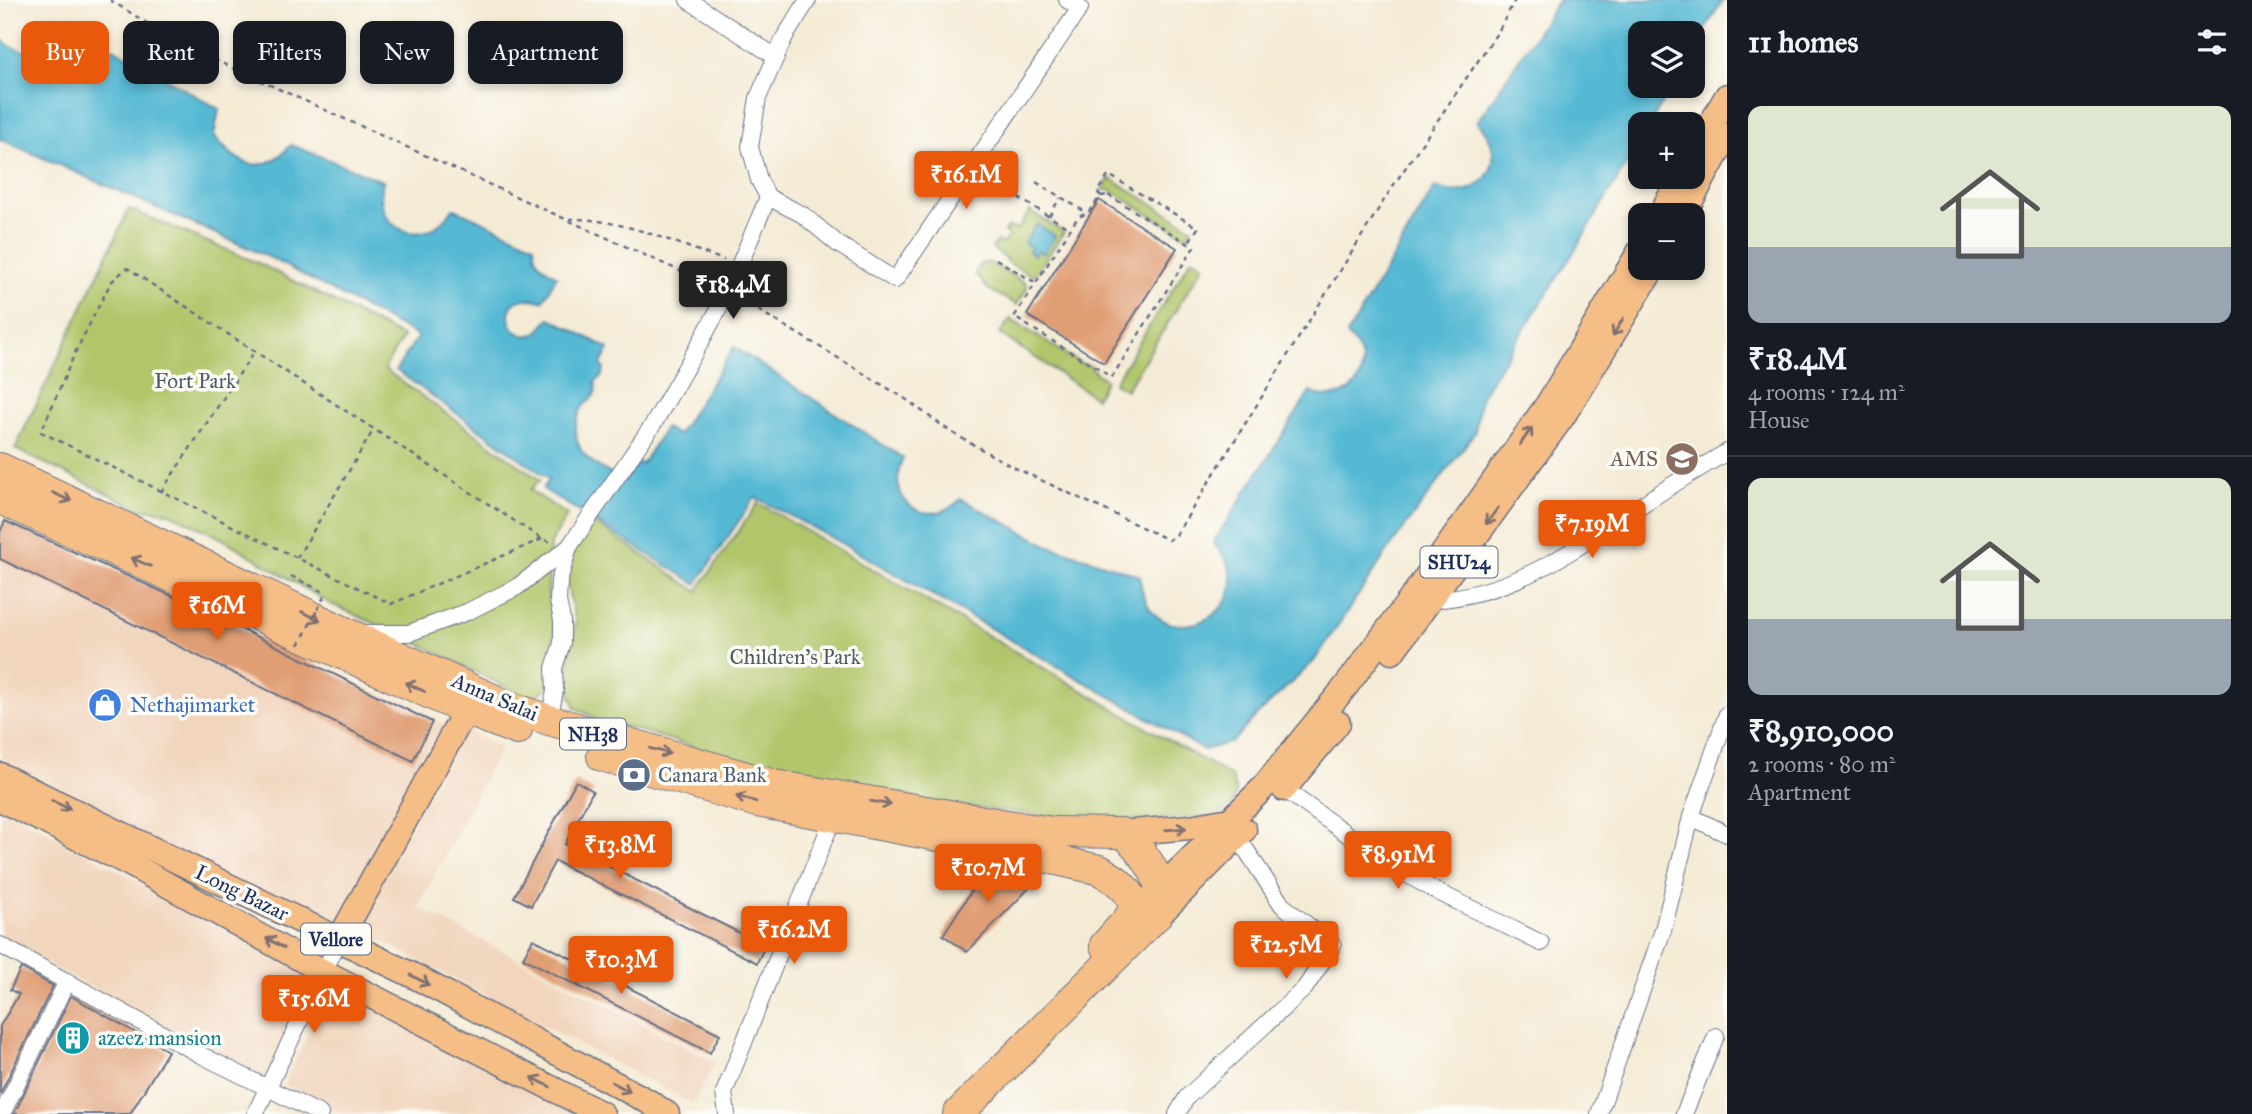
<!DOCTYPE html>
<html lang="en">
<head>
<meta charset="utf-8">
<style>
	:root { --surface:#171b24; --page:#242831; --text:#f1f3f6; --muted:#9ea1a6; --line:#363941; --accent:#ea580c }
	body { margin:0; font-family:"IM FELL Great Primer",serif; background:var(--page); color:var(--text); height:100vh; display:flex; flex-direction:column; font-size:26px; white-space:nowrap }
	* { box-sizing:border-box; margin:0 }
	p { font-size:23px; color:var(--muted) }
	.icon { flex:none; width:38px; height:38px; fill:none; stroke:currentColor; stroke-width:2; stroke-linecap:round; stroke-linejoin:round }
	.map { position:relative; flex:1; overflow:hidden }
	.drawer { display:flex; flex-direction:column; background:var(--surface); width:525px }
	.drawer>* { flex:none }
	.guide { position:absolute; left:21px; top:21px; width:665px; height:63px; display:flex; gap:14px }
	.controls { position:absolute; left:1628px; top:21px; display:grid; gap:14px }
	.controls a { display:grid; place-items:center; width:77px; height:77px; border-radius:14px; background:var(--surface); box-shadow:0 4px 10px #0003; font-size:35px }
	.price { position:absolute; translate:-50% -60px; padding:0 16px; border-radius:7px; background:var(--accent); color:#fff; font-size:23px; line-height:46px; filter:drop-shadow(0 2px 4px #0008) }
	.price::after { content:''; position:absolute; left:50%; top:42px; width:21px; height:16px; margin-left:-10px; background:inherit; clip-path:polygon(0 0,100% 0,50% 100%) }
	.price.selected { background:#222; color:#fff }
	ul { padding:0; list-style:none }
	li { display:grid; align-content:center; gap:14px; height:371px; padding:0 21px }
	li+li { border-top:2px solid var(--line) }
	li span { display:grid; place-items:center; height:217px; border-radius:14px; color:#555 }
	li>.icon { margin-inline-start:auto }
	span .icon { width:126px; height:126px; fill:#fffc; stroke-width:1 }
	li b { font-size:30px }
	h2 { display:flex; justify-content:space-between; align-items:center; height:84px; padding:0 21px; font-size:30px }
	.tag { padding:0 24px; border-radius:14px; background:var(--surface); box-shadow:0 4px 10px #0003; font-size:24px; line-height:63px }
	.tag.selected { background:var(--accent); color:#fff }
	main { display:flex; flex:1; min-height:0 }
	.map>svg:first-child { display:block }
	.built { fill:#f1d5bd }
	.green { fill:#b1c66a; stroke:#667a64; stroke-width:2 }
	.water { fill:#56b9d4; stroke:#387499; stroke-width:2 }
	.building { fill:#e09e75 }
	.lines { fill:none; stroke-linecap:round; stroke-linejoin:round }
	.street-casing { stroke:#677188; stroke-width:18 }
	.primary-casing { stroke:#677188; stroke-width:27 }
	.highway-casing { stroke:#677188; stroke-width:32 }
	.path { stroke:#677188; stroke-width:2.5; stroke-dasharray:5 5; stroke-linecap:butt }
	.street { stroke:#fff; stroke-width:16 }
	.primary { stroke:#f6be87; stroke-width:24 }
	.highway { stroke:#f6be87; stroke-width:30 }
	.path-bridge { stroke:#677188; stroke-width:2.5; stroke-dasharray:5 5; stroke-linecap:butt }
	.oneway { stroke:#7e6f70 }
	.labels { text-anchor:middle; dominant-baseline:central; stroke-width:7; stroke-linejoin:round; paint-order:stroke }
	.shield { fill:#fdfcf7; stroke:#5f6c8c; stroke-width:2 }
	.shield-label { font-size:19px; font-weight:bold; fill:#1b2f5e }
	.park-label { font-size:21px; fill:#485c62; stroke:#fdfcf7 }
	.education-label { font-size:21px; fill:#785e54; stroke:#fdfcf7; text-anchor:end }
	.street-label { font-size:21px; fill:#1b2f5e; stroke:#fdfcf7 }
	.shop-label { font-size:21px; fill:#366cbe; stroke:#fdfcf7; text-anchor:start }
	.service-label { font-size:21px; fill:#4e5e75; stroke:#fdfcf7; text-anchor:start }
	.culture-label { font-size:21px; fill:#0d838f; stroke:#fdfcf7; text-anchor:start }
</style>
</head>
<body>
<main>
<div class="map">
<svg width="1727" height="1114" viewBox="0 0 1727 1114">
	<rect width="100%" height="100%" fill="#fdfcf7"/>
	<filter id="ink" filterUnits="userSpaceOnUse"><feTurbulence type="fractalNoise" baseFrequency=".0143" numOctaves="2"/><feDisplacementMap in="SourceGraphic" scale="14" xChannelSelector="R" yChannelSelector="G"/><feConvolveMatrix kernelMatrix="1 2 1 2 8 2 1 2 1" color-interpolation-filters="sRGB"/></filter>
	<filter id="wash" filterUnits="userSpaceOnUse"><feTurbulence type="fractalNoise" baseFrequency=".00686" numOctaves="4" result="noise"/><feDisplacementMap in="SourceGraphic" scale="28" xChannelSelector="R" yChannelSelector="G"/><feGaussianBlur stdDeviation="1.57" result="paint"/><feColorMatrix in="noise" values="0 0 0 0 0 0 0 0 0 0 0 0 0 0 0 0 0 1.4 0 .05"/><feComposite in="paint" operator="in"/></filter>
	<g filter="url(#wash)">
		<rect width="100%" height="100%" fill="#f4ebd5"/>
		<g class="built">
			<polygon points="0,517 449,726 336,931 0,769"/>
			<polygon points="463,728 501,747 418,907 715,1062 693,1104 357,928"/>
			<polygon points="0,806 314,978 265,1079 0,939"/>
			<polygon points="330,986 575,1114 342,1114 284,1085"/>
		</g>
		<g class="green">
			<polygon points="1110,178 1192,228 1187,237 1110,190 1102,190"/>
			<polygon points="129,209 260,264 403,337 384,369 540,480 530,490 567,515 550,545 548,594 554,627 554,644 548,687 538,695 526,697 416,642 331,604 223,539 170,513 138,508 15,449"/>
			<polygon points="1030,211 1064,232 1035,275 1032,276 1006,261 1006,259 992,248 997,241 1003,244 1009,235 1004,232 1008,227 1017,230"/>
			<polygon points="1192,258 1204,265 1126,390 1114,383"/>
			<polygon points="988,262 1026,283 1027,288 1017,305 988,289 975,274 980,264"/>
			<polygon points="1010,319 1080,363 1091,366 1096,373 1106,380 1096,398 1000,334"/>
			<polygon points="758,503 1232,777 1236,793 1232,805 1217,816 1145,820 1072,819 948,805 778,772 634,729 604,723 576,708 564,680 576,622 567,585 573,550 591,521 697,591"/>
		</g>
		<g class="water">
			<path d="M1559 0H1723L1692 50V33H1640V86H1672L1650 124H1640V141L1623 170 1573 253 1481 396 1475 432 1393 543 1314 661 1255 717 1232 742 1204 750 834 539 755 497 696 584 543 489 549 479 396 370 418 336 269 257 0 139V38C11 52 42 57 58 47 65 42 73 35 80 29L219 109 214 136C239 167 262 177 291 145L383 181C370 232 428 253 453 208L534 245C535 263 543 268 557 276L543 301C535 300 528 297 520 300 498 308 512 343 534 334 541 331 545 323 550 318L609 349 601 364 604 370 602 376 595 382C599 394 592 398 584 405 580 410 577 419 576 426 573 457 600 468 624 481L638 463 642 464 665 428 678 435 734 347 903 458C883 501 928 532 961 499L1047 545 1140 576C1146 671 1280 610 1213 543L1310 392C1352 411 1382 365 1347 335L1435 187C1482 207 1514 157 1477 122Z"/>
			<polygon points="1037,224 1055,236 1043,254 1037,250 1034,255 1029,251 1031,247 1024,243"/>
		</g>
		<g id="blocks">
			<g class="building">
				<polygon points="1099,200 1177,248 1104,363 1027,315"/>
				<polygon points="5,521 192,605 432,722 413,761 0,559 0,532"/>
				<polygon points="576,781 593,791 565,844 765,946 757,963 555,861 531,906 514,897"/>
				<polygon points="989,864 1042,875 967,952 943,935"/>
				<polygon points="533,939 720,1034 710,1053 523,958"/>
				<polygon points="21,968 53,986 0,1094 0,1026 19,994 10,990"/>
				<polygon points="71,996 168,1051 130,1114 14,1114"/>
			</g>
		</g>
	</g>
	<g filter="url(#ink)">
		<use href="#blocks" fill-opacity="0" stroke="#677188" stroke-width="2"/>
		<g class="lines">
			<g class="street-casing">
				<g id="street">
					<polyline points="688,0 776,57"/>
					<polyline points="808,0 784,38 758,98 750,147 759,180 768,197 803,215 838,244 895,280 1080,8 1067,0"/>
					<path d="M1432 600C1516 594 1572 551 1640 506 1668 487 1698 469 1727 452"/>
					<polyline points="365,633 409,633 467,612 517,587 569,547 654,423 700,343 728,292 768,197"/>
					<polyline points="549,720 555,691 554,668 562,643 562,620 558,601 559,581 569,547"/>
					<polyline points="1284,789 1390,865 1436,891 1541,943"/>
					<polyline points="1691,817 1727,834"/>
					<polyline points="0,945 201,1055 320,1114"/>
					<polyline points="2,1114 67,981"/>
					<polyline points="255,1114 339,940"/>
					<polyline points="727,1114 724,1093 834,815"/>
					<polyline points="1177,1114 1187,1097 1305,988 1333,945 1282,905 1237,836"/>
					<polyline points="1599,1114 1663,930 1691,817 1727,714"/>
					<polyline points="1684,1114 1716,1036"/>
				</g>
			</g>
			<g class="primary-casing">
				<g id="primary">
					<polyline points="1692,157 1727,96"/>
					<polyline points="1660,215 1681,177"/>
					<polyline points="1683,215 1727,135"/>
					<polyline points="1392,652 1563,416 1653,268"/>
					<polyline points="0,775 414,976 649,1102 667,1114"/>
					<polyline points="1284,789 1338,723"/>
					<polyline points="0,799 130,864 324,972 602,1114"/>
					<polyline points="1121,833 1190,827 1230,820"/>
					<polyline points="1150,899 1261,790 1346,686 1413,596 1548,404 1640,251"/>
					<polyline points="1153,921 1244,830"/>
					<polyline points="339,940 466,710"/>
				</g>
			</g>
			<g class="highway-casing">
				<g id="highway">
					<path d="M0 468 347 633 506 705 549 720 774 785 1025 828 1055 832 1121 833 1128 837C1147 857 1170 888 1157 915L958 1114"/>
					<polyline points="0,499 466,710 517,730"/>
					<polyline points="602,756 757,802 1017,851 1100,870 1117,881 1128,892 1134,904 1131,916 1105,945"/>
				</g>
			</g>
			<g class="path">
				<polyline points="110,0 184,46 713,286"/>
				<polyline points="984,177 1070,229"/>
				<polyline points="1036,182 1087,213"/>
				<path d="M1108 195 1194 247 1112 377C1100 371 1092 362 1080 358L1014 317 1078 217 1088 213 1101 196Z"/>
				<polyline points="1101,196 1097,192 1109,175 1198,228 1188,243"/>
				<polyline points="1049,216 1060,198"/>
				<path d="M569 219C621 218 674 243 724 260"/>
				<polyline points="996,259 1036,283"/>
				<polyline points="741,300 815,344 904,398 951,432 1011,466 1169,540 1176,535 1391,189 1499,30 1515,0"/>
				<polyline points="161,492 254,352"/>
				<polyline points="542,539 391,604 41,432 75,353 111,282 127,268 542,539 551,542"/>
				<polyline points="297,558 374,429"/>
				<polyline points="291,576 326,593"/>
			</g>
			<use href="#street" class="street"/>
			<use href="#primary" class="primary"/>
			<use href="#highway" class="highway"/>
			<polyline class="path-bridge" points="299,645 326,593"/>
		</g>
		<defs><path id="oneway-shaft" d="M-6 0H5M1.5-3L5.5 0L1.5 3" fill="none" stroke-width="1.6" stroke-linecap="round" stroke-linejoin="round" transform="scale(1.75)"/></defs>
		<g class="oneway">
			<use href="#oneway-shaft" transform="translate(1618 327) rotate(121)"/>
			<use href="#oneway-shaft" transform="translate(1526 436) rotate(-55)"/>
			<use href="#oneway-shaft" transform="translate(62 497) rotate(25)"/>
			<use href="#oneway-shaft" transform="translate(1492 516) rotate(126)"/>
			<use href="#oneway-shaft" transform="translate(141 562) rotate(-156)"/>
			<use href="#oneway-shaft" transform="translate(311 616) rotate(25)"/>
			<use href="#oneway-shaft" transform="translate(415 687) rotate(-155)"/>
			<use href="#oneway-shaft" transform="translate(660 751) rotate(15)"/>
			<use href="#oneway-shaft" transform="translate(746 799) rotate(-164)"/>
			<use href="#oneway-shaft" transform="translate(881 803) rotate(10)"/>
			<use href="#oneway-shaft" transform="translate(61 805) rotate(26)"/>
			<use href="#oneway-shaft" transform="translate(1176 829) rotate(-5)"/>
			<use href="#oneway-shaft" transform="translate(275 943) rotate(-151)"/>
			<use href="#oneway-shaft" transform="translate(420 980) rotate(28)"/>
			<use href="#oneway-shaft" transform="translate(541 1082) rotate(-153)"/>
			<use href="#oneway-shaft" transform="translate(621 1087) rotate(28)"/>
		</g>
	</g>
	<defs>
		<g id="school-disc" transform="scale(1.75)"><circle r="9.5" fill="#8d6e63" stroke="#fdfcf7"/><path d="M0-5L7-2L0 1L-7-2ZM-4 1L0 2.5L4 1V4Q0 6-4 4Z" fill="#fff"/></g>
		<g id="shop-disc" transform="scale(1.75)"><circle r="9.5" fill="#3f7fe0" stroke="#fdfcf7"/><path d="M-5-2.5h2.3a2.7 3.5 0 0 1 5.4 0H5L5.5 6h-11ZM-1.5-2.5h3a1.5 2.3 0 0 0-3 0Z" fill="#fff"/></g>
		<g id="bank-disc" transform="scale(1.75)"><circle r="9.5" fill="#5c6f8a" stroke="#fdfcf7"/><path d="M-6-4H6V4H-6ZM0-2.3a2.3 2.3 0 1 0 0 4.6a2.3 2.3 0 1 0 0-4.6Z" fill="#fff"/></g>
		<g id="building-disc" transform="scale(1.75)"><circle r="9.5" fill="#0f9aa8" stroke="#fdfcf7"/><path d="M-4-6H4V6H1V3H-1V6H-4ZM-2.5-4.3h1.7v1.8h-1.7ZM.8-4.3h1.7v1.8H.8ZM-2.5-1h1.7V.8h-1.7ZM.8-1h1.7V.8H.8Z" fill="#fff"/></g>
	</defs>
	<g fill-rule="evenodd">
		<use href="#school-disc" x="1682" y="459"/>
		<use href="#shop-disc" x="105" y="705"/>
		<use href="#bank-disc" x="634" y="775"/>
		<use href="#building-disc" x="73" y="1038"/>
	</g>
	<g class="labels">
		<g class="shield">
			<rect x="1420.5" y="546.5" width="77" height="31" rx="5"/>
			<rect x="560" y="718.5" width="66" height="31" rx="5"/>
			<rect x="301" y="923.5" width="70" height="31" rx="5"/>
		</g>
		<g class="shield-label">
			<text x="1459" y="562">SHU24</text>
			<text x="593" y="734">NH38</text>
			<text x="336" y="939">Vellore</text>
		</g>
		<g class="park-label">
			<text x="195" y="381">Fort Park</text>
			<text x="795" y="657">Children's Park</text>
		</g>
		<g class="education-label">
			<text x="1658" y="459">AMS</text>
		</g>
		<g class="street-label">
			<text transform="translate(495 697) rotate(23)">Anna Salai</text>
			<text transform="translate(242 893) rotate(26)">Long Bazar</text>
		</g>
		<g class="shop-label">
			<text x="130" y="705">Nethajimarket</text>
		</g>
		<g class="service-label">
			<text x="658" y="775">Canara Bank</text>
		</g>
		<g class="culture-label">
			<text x="98" y="1038">azeez mansion</text>
		</g>
	</g>
</svg>
<div class="controls">
<a><svg class="icon" aria-label="layers" viewBox="0 0 24 24"><path d="M12 4l9 5-9 5-9-5zM3 14l9 5 9-5"/></svg></a>
<a>+</a>
<a>−</a>
</div>
<b class="price" style="left:966px;top:211px">₹16.1M</b>
<b class="price selected" style="left:733px;top:321px">₹18.4M</b>
<b class="price" style="left:1592px;top:560px">₹7.19M</b>
<b class="price" style="left:217px;top:642px">₹16M</b>
<b class="price" style="left:620px;top:881px">₹13.8M</b>
<b class="price" style="left:1398px;top:891px">₹8.91M</b>
<b class="price" style="left:988px;top:904px">₹10.7M</b>
<b class="price" style="left:794px;top:966px">₹16.2M</b>
<b class="price" style="left:1286px;top:981px">₹12.5M</b>
<b class="price" style="left:621px;top:996px">₹10.3M</b>
<b class="price" style="left:314px;top:1035px">₹15.6M</b>
<div class="guide">
<a class="tag selected">Buy</a>
<a class="tag">Rent</a>
<a class="tag">Filters</a>
<a class="tag">New</a>
<a class="tag">Apartment</a>
</div>
</div>
<section class="drawer">
<h2>11 homes<svg class="icon" aria-label="filters" viewBox="0 0 24 24"><path d="M4 7h16M4 17h16"/><circle cx="9" cy="7" r="2"/><circle cx="15" cy="17" r="2"/></svg></h2>
<ul>
<li><span style="background:linear-gradient(#dfe7d0 65%,#9aa5b1 0)"><svg class="icon" aria-label="home" viewBox="0 0 24 24"><path d="M3 11l9-7 9 7M6 9v11h12V9"/></svg></span><div><b>₹18.4M</b><p>4 rooms · 124 m²</p><p>House</p></div></li>
<li><span style="background:linear-gradient(#dfe7d0 65%,#9aa5b1 0)"><svg class="icon" aria-label="home" viewBox="0 0 24 24"><path d="M3 11l9-7 9 7M6 9v11h12V9"/></svg></span><div><b>₹8,910,000</b><p>2 rooms · 80 m²</p><p>Apartment</p></div></li>
</ul>
</section>
</main>
</body>
</html>
